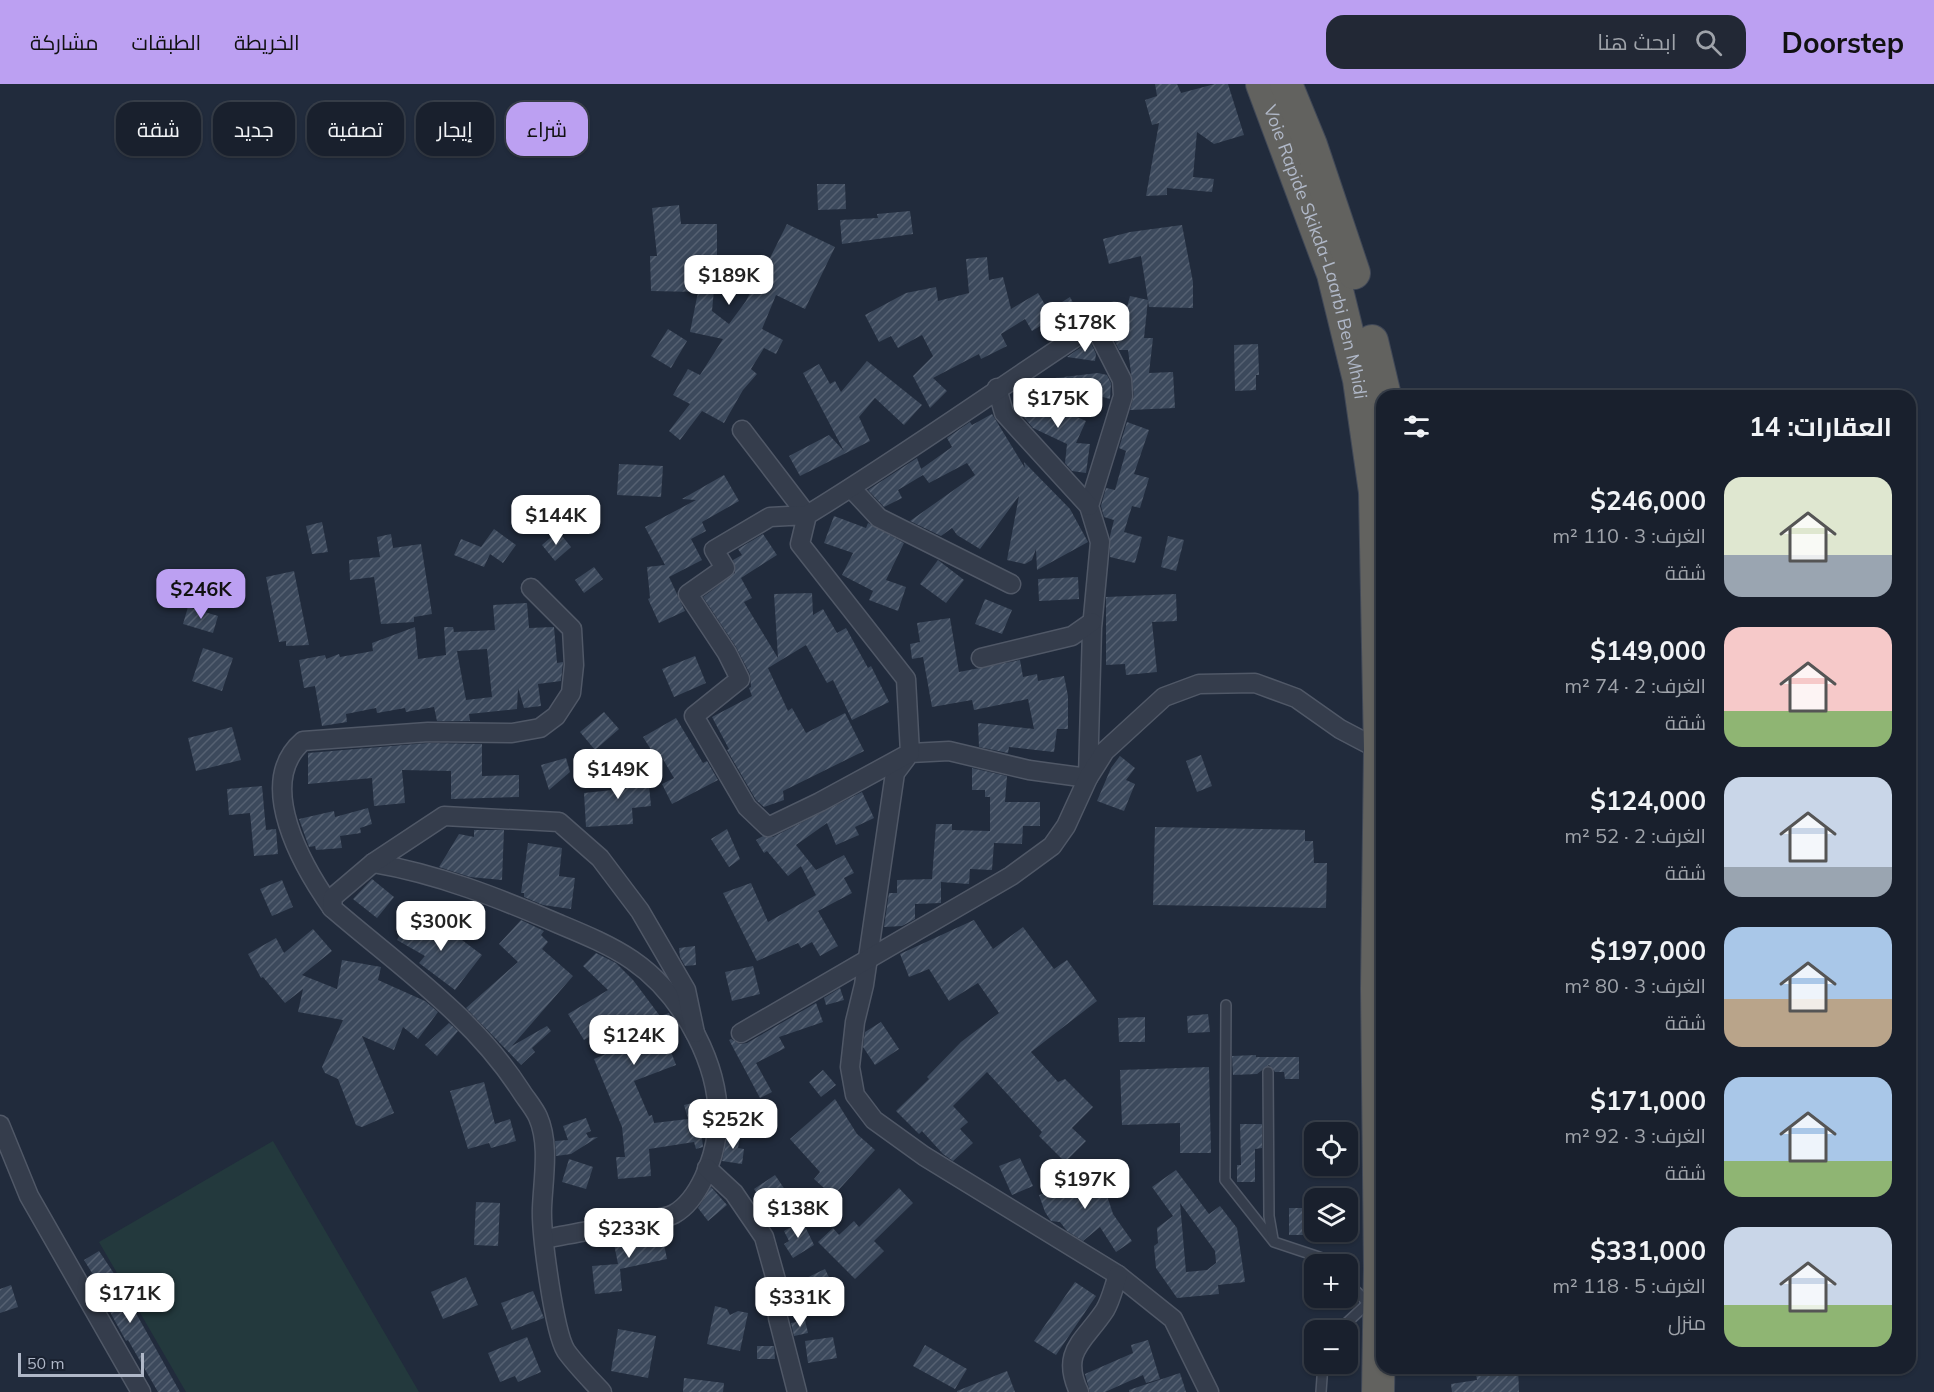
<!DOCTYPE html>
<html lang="ar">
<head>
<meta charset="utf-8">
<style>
	:root { --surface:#19202d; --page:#222835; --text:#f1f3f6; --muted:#9fa3aa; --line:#373e49; --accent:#bca0f2 }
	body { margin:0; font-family:Mulish,Cairo,sans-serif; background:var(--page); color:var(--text); direction:rtl; height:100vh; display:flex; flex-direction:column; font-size:22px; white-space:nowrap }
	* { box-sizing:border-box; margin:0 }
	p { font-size:20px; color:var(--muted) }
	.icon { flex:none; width:33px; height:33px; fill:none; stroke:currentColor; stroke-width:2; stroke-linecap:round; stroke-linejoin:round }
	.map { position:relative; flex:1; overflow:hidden; direction:ltr }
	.drawer { position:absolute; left:1376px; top:306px; width:540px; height:984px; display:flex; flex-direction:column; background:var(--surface); border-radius:18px; box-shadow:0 2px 4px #0004,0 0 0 2px var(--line); direction:rtl }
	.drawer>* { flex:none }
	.top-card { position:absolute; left:18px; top:18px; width:570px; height:54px; direction:rtl; display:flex; gap:12px }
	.buttons { position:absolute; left:1304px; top:1038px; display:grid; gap:12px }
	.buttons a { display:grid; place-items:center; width:54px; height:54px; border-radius:12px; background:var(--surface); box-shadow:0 2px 4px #0004,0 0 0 2px var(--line); font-size:30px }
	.scale { position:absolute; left:18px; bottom:15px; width:126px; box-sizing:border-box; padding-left:6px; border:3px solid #b0b8c8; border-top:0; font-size:16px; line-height:21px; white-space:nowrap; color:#b0b8c8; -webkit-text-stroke:4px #1a2231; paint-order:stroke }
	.price { position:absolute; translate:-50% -51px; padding:0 14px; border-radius:12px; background:#fff; color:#222; font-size:20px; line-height:39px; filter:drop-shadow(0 2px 3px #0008) }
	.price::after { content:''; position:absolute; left:50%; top:36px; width:18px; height:14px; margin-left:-9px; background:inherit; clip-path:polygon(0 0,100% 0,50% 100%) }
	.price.selected { background:var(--accent); color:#111 }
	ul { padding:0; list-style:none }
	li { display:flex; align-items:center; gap:18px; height:150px; padding:0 24px }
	li span { display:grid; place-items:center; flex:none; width:168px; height:120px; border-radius:18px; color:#555 }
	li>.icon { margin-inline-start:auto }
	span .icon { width:72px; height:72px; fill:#fffc; stroke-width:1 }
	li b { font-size:26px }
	h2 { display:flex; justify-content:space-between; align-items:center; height:72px; padding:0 24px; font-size:26px }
	.pill { padding:0 21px; border-radius:18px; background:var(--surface); box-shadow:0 2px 4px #0004,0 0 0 2px var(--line); font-size:21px; line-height:54px }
	.pill.selected { background:var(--accent); color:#111 }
	header { display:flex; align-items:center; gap:36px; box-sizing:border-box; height:84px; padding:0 30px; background:var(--accent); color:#111 }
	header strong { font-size:28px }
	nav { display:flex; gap:33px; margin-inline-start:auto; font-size:21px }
	.search { width:420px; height:54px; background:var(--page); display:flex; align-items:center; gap:15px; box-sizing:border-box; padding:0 21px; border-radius:18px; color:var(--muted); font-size:22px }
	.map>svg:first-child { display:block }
	.pitch { fill:#23393d }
	.building { fill:url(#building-hatch); fill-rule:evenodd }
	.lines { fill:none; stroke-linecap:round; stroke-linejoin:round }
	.service-casing { stroke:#505867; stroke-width:12 }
	.minor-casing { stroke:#505867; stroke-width:21 }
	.trunk-casing { stroke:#404857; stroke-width:34 }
	.service { stroke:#353d4c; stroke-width:9 }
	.minor { stroke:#353d4c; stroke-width:18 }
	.trunk { stroke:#62625f; stroke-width:32 }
	.labels { text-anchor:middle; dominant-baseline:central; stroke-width:6; stroke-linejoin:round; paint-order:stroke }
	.street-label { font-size:18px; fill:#b0b8c8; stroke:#1a2231 }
</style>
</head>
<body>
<header>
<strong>Doorstep</strong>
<div class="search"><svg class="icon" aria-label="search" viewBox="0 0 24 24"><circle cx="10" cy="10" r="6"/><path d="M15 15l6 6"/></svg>ابحث هنا</div>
<nav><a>الخريطة</a><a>الطبقات</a><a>مشاركة</a></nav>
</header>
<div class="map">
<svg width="1934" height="1308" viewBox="0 0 1934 1308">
	<defs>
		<pattern id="building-hatch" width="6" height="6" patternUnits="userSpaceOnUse" patternTransform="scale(1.5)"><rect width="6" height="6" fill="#3c495c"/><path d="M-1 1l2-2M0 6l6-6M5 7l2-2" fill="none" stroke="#566172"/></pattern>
	</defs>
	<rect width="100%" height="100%" fill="#212b3c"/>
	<polygon class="pitch" points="273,1057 419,1308 186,1308 99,1158"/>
	<g class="building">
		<polygon points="1155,0 1177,0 1181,9 1215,0 1228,0 1244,51 1214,60 1197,48 1193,93 1214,95 1212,108 1167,104 1167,111 1146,112 1159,39 1152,41 1145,16 1157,12"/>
		<polygon points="817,100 845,100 846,125 818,126"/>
		<polygon points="679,121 681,140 717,140 717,173 712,227 729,240 746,217 754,201 756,202 787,140 835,163 805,225 776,211 762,245 783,256 776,270 764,264 751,285 757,290 743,306 724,339 702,327 680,356 669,347 690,320 673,311 688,285 700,291 723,255 690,248 698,208 651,207 650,172 657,172 652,124"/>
		<polygon points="910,127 913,150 842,160 840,136 878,134 877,130"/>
		<polygon points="1182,141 1193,198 1193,224 1149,223 1141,172 1109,180 1103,155 1130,148"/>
		<polygon points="987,173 989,196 1003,193 1011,225 1038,209 1053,234 1032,247 1025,235 1001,250 1007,262 981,275 979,270 933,294 947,307 930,324 913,292 933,272 922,251 898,264 891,252 879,258 865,231 906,209 936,203 938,217 969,209 966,175"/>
		<polygon points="1130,212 1148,216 1144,254 1153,254 1149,289 1173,288 1175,324 1130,326 1134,311 1128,266 1119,266 1109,245 1124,234"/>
		<polygon points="1070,213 1079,230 1057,241 1062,218"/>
		<polygon points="668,245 687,257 671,284 651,272"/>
		<polygon points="1090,257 1096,270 1095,277 1067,273"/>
		<polygon points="1258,260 1259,291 1256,291 1256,306 1235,307 1234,261"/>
		<polygon points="867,277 922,321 904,341 875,314 859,333 870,357 800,392 789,372 829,351 844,367 803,289 819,280 830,300 835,297 841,308"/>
		<polygon points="1098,289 1107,291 1111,299 1110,315 1092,310 1094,304 1055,294"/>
		<polygon points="1019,307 1086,337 1076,359 1090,360 1086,389 1072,387 1065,379 1067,360 1033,344 1021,330"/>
		<polygon points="992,330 1025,384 1024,378 1070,425 1088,458 1037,486 1036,465 1032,476 1025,480 1007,476 1019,412 980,465 957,451 952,444 941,452 910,437 975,391 967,379 929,399 923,391 898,406 902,414 884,423 868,406 917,374 921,385 952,363 947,354 970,338 972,341"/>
		<polygon points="1127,338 1149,346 1134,390 1149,394 1140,424 1132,422 1124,448 1142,453 1135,479 1110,473 1110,452 1114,436 1104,433 1101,422 1106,404 1115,406 1126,367 1119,364"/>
		<polygon points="619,380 663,382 661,413 617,411"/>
		<polygon points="724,391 739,417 702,438 706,447 691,455 702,476 669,493 685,527 659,539 648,515 650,514 647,483 665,481 645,443 696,416 682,415"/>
		<polygon points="834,432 866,444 868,439 904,459 886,496 906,503 898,527 869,516 873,507 842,491 853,469 824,459"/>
		<polygon points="322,438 328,468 312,470 306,442"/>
		<polygon points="494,445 516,461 503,479 490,470 484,483 454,471 461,455 481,463"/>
		<polygon points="558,447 571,463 555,477 542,461"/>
		<polygon points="391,450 393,464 421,460 432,530 414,533 414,538 381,540 374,493 350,496 349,476 380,473 377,453"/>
		<polygon points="763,450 777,471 741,494 752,514 744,518 778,574 774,510 812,509 813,531 823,525 837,549 846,544 868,584 871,582 889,618 852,636 833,596 827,599 806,561 768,584 788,627 792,624 806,649 845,629 864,667 783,707 784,716 764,723 756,716 727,666 729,665 712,633 752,612 749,604 751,603 750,590 736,563 703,513 735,489 733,476 742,471 738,465"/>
		<polygon points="1168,452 1184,456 1176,487 1161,483"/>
		<polygon points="938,476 964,496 946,519 920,500"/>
		<polygon points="594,483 603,495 584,509 575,496"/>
		<polygon points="294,487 309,561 286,562 286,557 279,558 266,493"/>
		<polygon points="1078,493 1079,515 1039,517 1038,495"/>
		<polygon points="1176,510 1177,537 1152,538 1157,588 1126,591 1125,580 1106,581 1106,513"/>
		<polygon points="985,515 1012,526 1002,550 975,540"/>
		<path d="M527 519 529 544 554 543 557 579 563 578 561 597 538 600 541 622 524 624 518 604 517 625 469 630 470 637H437L434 623 406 628 405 624 377 629 376 624 346 630 347 638 322 642 315 602 304 604 299 576 325 571 326 575 339 570 340 573 373 567 372 559 415 543 418 575 446 571 444 543H453L454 548 495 546 493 521ZM487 565 492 613 466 616 457 567Z"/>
		<polygon points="188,523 218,532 213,549 183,540"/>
		<polygon points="950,534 959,588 1020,576 1023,593 1037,590 1038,597 1064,592 1068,612 1068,645 1057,645 1054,668 1009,663 1008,669 979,663 978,639 1034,645 1028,615 974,626 972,616 932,623 923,573 912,575 910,560 920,558 917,539"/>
		<polygon points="203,564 233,574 222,607 192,597"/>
		<polygon points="695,572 706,599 674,613 662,585"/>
		<polygon points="604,628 619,645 595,666 580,648"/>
		<polygon points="676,634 703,679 707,677 718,696 672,720 662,700 674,694 660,670 655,672 643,653"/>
		<polygon points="232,643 241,676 196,687 188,654"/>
		<polygon points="428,659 482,660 482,692 519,691 519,713 451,715 451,687 402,686 405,719 374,722 372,694 308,700 308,669"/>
		<polygon points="1201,671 1212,702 1197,708 1186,677"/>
		<polygon points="1120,672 1135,684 1126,696 1135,700 1124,727 1097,717 1111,684"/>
		<polygon points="566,674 570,688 549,706 541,681"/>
		<polygon points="640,680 646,702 649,702 651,722 632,724 633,740 586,743 584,709 622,705 617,686"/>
		<polygon points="972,684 1007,692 1005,718 1040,718 1040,742 1023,742 1022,760 994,759 992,786 970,785 969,800 941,798 941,819 915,820 915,835 902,842 884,843 889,809 897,809 897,796 932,795 936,740 952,740 952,746 990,747 990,713 985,713 985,706 972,706"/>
		<polygon points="262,702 266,746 276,745 278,770 254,772 250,729 229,731 227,705"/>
		<polygon points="862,708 874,734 855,743 859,751 836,761 827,739 796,761 816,786 844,771 854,789 844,794 852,809 818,827 838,862 820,872 812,858 801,864 798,859 757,877 723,809 751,799 768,838 816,811 801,782 788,792 767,767 764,769 756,756 763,752 773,753"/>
		<polygon points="368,724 372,740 360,744 361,749 340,752 342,764 316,766 315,762 309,763 299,735 334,727 335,733"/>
		<polygon points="1155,743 1305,746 1305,757 1313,757 1314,779 1327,779 1326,824 1153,821"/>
		<polygon points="727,745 740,775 729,783 711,755"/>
		<polygon points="474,746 504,746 502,796 470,793 439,783 459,750 474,753"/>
		<polygon points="528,759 562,764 559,792 575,794 571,825 543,821 524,813 524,809 521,809"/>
		<polygon points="372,795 394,813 377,834 353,815"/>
		<polygon points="282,796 293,823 272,832 260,805"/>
		<polygon points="410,834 440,851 446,844 482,871 455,906 419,879 425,872 397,856"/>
		<polygon points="521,836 544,847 541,851 548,858 542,865 573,892 512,962 547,942 551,947 532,964 535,968 521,981 466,924 518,878 499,860"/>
		<polygon points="974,836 993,865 1023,843 1054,885 1067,876 1097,917 1031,968 1058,998 1065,995 1093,1023 1072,1044 1086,1057 1065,1078 1039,1052 1042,1048 987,988 953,1022 968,1038 960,1045 973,1059 953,1077 943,1070 922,1047 919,1050 896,1027 929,995 927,993 961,958 999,929 978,899 949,917 929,885 909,893 900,870"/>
		<polygon points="313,845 332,867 302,891 337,905 342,876 381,883 378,896 425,917 438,928 418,955 403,943 394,966 362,952 394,1029 362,1043 356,1041 338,995 325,989 322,983 343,936 298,928 303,905 285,919 263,893 261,894 248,870 276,854 284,869"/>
		<polygon points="695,862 696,881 685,882 680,873 679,864"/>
		<polygon points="596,869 616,879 633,896 660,932 669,929 676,948 665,952 676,981 634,997 649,1032 652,1031 654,1039 688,1035 684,1021 696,1018 699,1027 703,1063 696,1065 694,1058 649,1065 651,1092 618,1095 616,1073 625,1073 622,1043 594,975 637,956 621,934 584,956 568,930 608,906 583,882"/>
		<polygon points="753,882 760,910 732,917 725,888"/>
		<polygon points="840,904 844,916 826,921 824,914"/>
		<polygon points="816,919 823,938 779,953 785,964 756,979 772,1008 760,1014 729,956 731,955 740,960 747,959"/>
		<polygon points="1208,930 1210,948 1188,949 1187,932"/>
		<polygon points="1145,933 1145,958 1119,958 1118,934"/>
		<polygon points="881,938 899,965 875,981 863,963 865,948"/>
		<polygon points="449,939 458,947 437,972 425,961"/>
		<polygon points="1256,971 1256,973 1299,973 1299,995 1285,995 1284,988 1275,988 1269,981 1257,990 1233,991 1232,972"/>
		<polygon points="1209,983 1211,1069 1180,1069 1180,1039 1122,1041 1120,986"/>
		<polygon points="823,986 836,1001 821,1013 809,998"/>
		<polygon points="484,998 495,1040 510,1035 516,1057 491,1064 489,1059 468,1065 450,1007"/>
		<polygon points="835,1015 857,1050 875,1066 833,1112 814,1095 820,1088 790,1055"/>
		<polygon points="586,1034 591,1047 586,1049 589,1054 598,1053 571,1070 556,1072 555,1057 568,1056 563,1042"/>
		<polygon points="1240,1040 1262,1040 1262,1064 1255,1065 1255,1098 1237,1098 1237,1081 1241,1081"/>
		<polygon points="728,1050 740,1052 738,1064 744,1065 742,1080 722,1077"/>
		<polygon points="1020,1074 1033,1102 1012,1111 999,1082"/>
		<polygon points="569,1075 593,1083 586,1105 562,1098"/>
		<path d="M1176 1086 1209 1130 1220 1122 1237 1144 1245 1198 1218 1201 1219 1210 1177 1214 1156 1184 1154 1162 1158 1159 1157 1144 1173 1132 1152 1103ZM1180 1119 1215 1167 1216 1179 1207 1186 1186 1188Z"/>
		<polygon points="1099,1087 1113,1130 1132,1157 1116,1168 1100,1143 1083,1157 1067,1147 1060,1138 1051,1137 1045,1128 1039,1111 1060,1105 1072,1095"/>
		<polygon points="775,1091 790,1113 768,1127 754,1105"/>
		<polygon points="711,1103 727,1121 708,1137 698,1124"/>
		<polygon points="899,1104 913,1119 874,1157 884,1167 855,1195 818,1158 833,1144 839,1151 854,1137 859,1143"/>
		<polygon points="476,1118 500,1119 498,1162 474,1161"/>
		<polygon points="1289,1124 1314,1124 1314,1141 1305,1142 1305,1151 1289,1151"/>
		<polygon points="802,1136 814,1161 793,1174 784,1160 789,1157 784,1147"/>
		<polygon points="661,1146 667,1175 620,1185 622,1207 595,1210 592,1182 618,1180 613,1155"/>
		<polygon points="99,1167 113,1188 180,1308 158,1308 128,1256 126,1257 94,1199 97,1197 84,1176"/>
		<polygon points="825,1185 838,1212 802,1229 790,1202"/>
		<polygon points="466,1193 478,1221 443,1235 431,1208"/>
		<polygon points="1075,1198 1096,1212 1056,1271 1034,1257"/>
		<polygon points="11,1201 18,1223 0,1229 0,1205"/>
		<polygon points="533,1207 544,1234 512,1246 501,1219"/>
		<polygon points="715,1222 727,1225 730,1231 738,1227 748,1229 740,1267 707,1260"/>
		<polygon points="805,1236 808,1249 794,1252 791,1239"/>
		<polygon points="618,1245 656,1252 648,1294 611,1287"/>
		<polygon points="527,1253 541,1288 518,1298 515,1292 500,1298 488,1269"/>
		<polygon points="833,1253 837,1274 808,1279 805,1257"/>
		<polygon points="1148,1256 1160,1295 1146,1299 1143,1291 1105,1308 1090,1308 1085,1290 1133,1269 1131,1261"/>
		<polygon points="925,1261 967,1285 955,1305 913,1282"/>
		<polygon points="757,1262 774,1262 775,1275 757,1275"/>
		<polygon points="1475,1284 1518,1284 1519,1308 1452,1308 1451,1300 1477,1296"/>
		<polygon points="1007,1287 1015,1308 957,1308 957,1307"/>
		<polygon points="1180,1289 1186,1308 1129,1308 1129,1306"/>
		<polygon points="684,1294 724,1299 723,1308 683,1308"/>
	</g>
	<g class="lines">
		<g class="service-casing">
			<g id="service">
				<polyline points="1226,921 1225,1096 1274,1158 1331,1177 1334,1180"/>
				<polyline points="1268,988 1269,1132 1273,1155"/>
				<polyline points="1347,1198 1368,1219 1372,1217"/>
				<polyline points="1339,1246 1368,1219"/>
				<polyline points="1321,1308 1323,1280"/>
			</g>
		</g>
		<g class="minor-casing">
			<g id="minor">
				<polyline points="1094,241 1122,296 1123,312 1089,422 1100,458 1092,544 1088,694 1029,686 949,667 910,669 895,689 864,901 855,938 850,983 855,1011 874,1036 924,1072 1118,1191 1173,1235 1209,1308"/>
				<polyline points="997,304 1004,329 1089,422"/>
				<polyline points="742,346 807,431"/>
				<polyline points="851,404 879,434 1011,500"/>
				<path d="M807 431 770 433 714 466 725 484 688 510 727 569 740 595 694 632 747 723 768 743 820 718 910 669 906 595 800 460 807 431C912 367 1011 295 1114 228"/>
				<polyline points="981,574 1072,552 1092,538"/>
				<path d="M373 779C438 790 499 814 559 840 583 850 610 861 632 876 683 911 724 985 717 1048 714 1075 699 1116 674 1130 667 1134 655 1135 647 1136 613 1143 579 1148 545 1155"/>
				<path d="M332 824C303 783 254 699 303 657L428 648 512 649 540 644 556 632 571 609 574 581 572 545 531 504"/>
				<polyline points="741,949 1011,792 1052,762 1066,742 1088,694 1105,667 1164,613 1199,600 1255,599 1296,614 1340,645 1380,666"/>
				<polyline points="0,1041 29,1112 141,1308"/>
				<polyline points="707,1084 734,1109 764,1153 776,1196 778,1234 797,1308"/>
				<path d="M602 1308C590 1295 576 1281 566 1267 554 1248 541 1149 542 1124 543 1096 550 1060 538 1033 534 1024 526 1015 521 1007 473 932 398 881 332 824L333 813 373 779 444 732 559 738 600 774 640 827 686 906 695 949"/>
				<path d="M1079 1308C1060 1267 1084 1258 1105 1226 1111 1216 1114 1202 1118 1191"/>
			</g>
		</g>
		<g class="trunk-casing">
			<g id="trunk">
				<path id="s1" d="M1262 0 1333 190 1359 296 1375 408 1380 666 1377 905 1380 1184 1378 1308"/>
				<polyline points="1286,0 1311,61 1354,189"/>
				<polyline points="1372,257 1385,312"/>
			</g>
		</g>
		<use href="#service" class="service"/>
		<use href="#minor" class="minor"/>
		<use href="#trunk" class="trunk"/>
	</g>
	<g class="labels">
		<g class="street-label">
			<text stroke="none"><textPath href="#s1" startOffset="177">Voie Rapide Skikda-Laarbi Ben Mhidi</textPath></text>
		</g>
	</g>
</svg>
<div class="buttons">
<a><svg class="icon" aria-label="locate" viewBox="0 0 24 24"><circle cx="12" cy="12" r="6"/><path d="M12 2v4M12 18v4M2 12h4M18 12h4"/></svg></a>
<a><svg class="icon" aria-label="layers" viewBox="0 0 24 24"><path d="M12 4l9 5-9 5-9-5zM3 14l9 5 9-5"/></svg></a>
<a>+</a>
<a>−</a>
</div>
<div class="scale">50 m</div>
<b class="price" style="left:729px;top:222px">$189K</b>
<b class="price" style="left:1085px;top:269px">$178K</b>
<b class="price" style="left:1058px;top:345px">$175K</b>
<b class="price" style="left:556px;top:462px">$144K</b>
<b class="price selected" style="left:201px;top:536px">$246K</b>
<b class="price" style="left:618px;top:716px">$149K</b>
<b class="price" style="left:441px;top:868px">$300K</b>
<b class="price" style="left:634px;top:982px">$124K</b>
<b class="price" style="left:733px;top:1066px">$252K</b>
<b class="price" style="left:1085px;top:1126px">$197K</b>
<b class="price" style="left:798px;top:1155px">$138K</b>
<b class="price" style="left:629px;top:1175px">$233K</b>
<b class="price" style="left:130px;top:1240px">$171K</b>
<b class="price" style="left:800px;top:1244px">$331K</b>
<div class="top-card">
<a class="pill selected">شراء</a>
<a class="pill">إيجار</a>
<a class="pill">تصفية</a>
<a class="pill">جديد</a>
<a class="pill">شقة</a>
</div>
<section class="drawer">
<h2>العقارات: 14<svg class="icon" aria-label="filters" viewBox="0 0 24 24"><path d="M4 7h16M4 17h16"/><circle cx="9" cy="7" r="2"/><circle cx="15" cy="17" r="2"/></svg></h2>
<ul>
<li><span style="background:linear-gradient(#dfe7d0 65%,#9aa5b1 0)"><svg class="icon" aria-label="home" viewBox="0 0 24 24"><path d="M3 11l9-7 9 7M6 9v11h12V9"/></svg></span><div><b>$246,000</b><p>الغرف: 3 · 110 m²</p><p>شقة</p></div></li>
<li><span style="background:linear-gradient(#f6c9c9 70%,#8fb573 0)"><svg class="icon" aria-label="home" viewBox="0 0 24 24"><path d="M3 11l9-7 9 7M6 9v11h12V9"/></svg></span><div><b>$149,000</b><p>الغرف: 2 · 74 m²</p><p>شقة</p></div></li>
<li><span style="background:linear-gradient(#c9d6e8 75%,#9aa5b1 0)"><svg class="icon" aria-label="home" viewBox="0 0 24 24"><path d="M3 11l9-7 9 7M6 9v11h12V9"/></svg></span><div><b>$124,000</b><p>الغرف: 2 · 52 m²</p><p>شقة</p></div></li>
<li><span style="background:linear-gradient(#a9c7e8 60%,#b9a48a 0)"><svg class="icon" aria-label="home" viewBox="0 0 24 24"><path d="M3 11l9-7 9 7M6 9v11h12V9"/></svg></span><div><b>$197,000</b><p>الغرف: 3 · 80 m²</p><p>شقة</p></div></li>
<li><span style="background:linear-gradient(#a9c7e8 70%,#8fb573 0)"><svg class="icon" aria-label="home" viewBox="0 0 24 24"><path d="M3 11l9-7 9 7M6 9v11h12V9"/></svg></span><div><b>$171,000</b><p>الغرف: 3 · 92 m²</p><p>شقة</p></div></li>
<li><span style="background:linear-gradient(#c9d6e8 65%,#8fb573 0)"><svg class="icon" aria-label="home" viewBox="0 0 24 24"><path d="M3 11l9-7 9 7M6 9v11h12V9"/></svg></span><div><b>$331,000</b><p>الغرف: 5 · 118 m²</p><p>منزل</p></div></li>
</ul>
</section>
</div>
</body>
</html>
